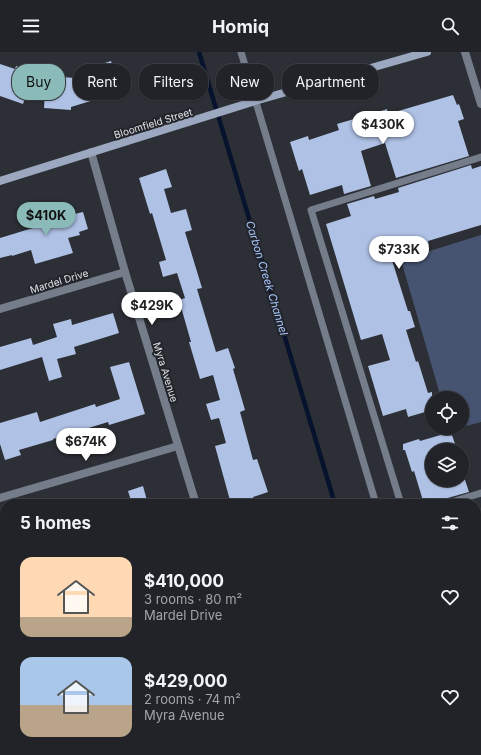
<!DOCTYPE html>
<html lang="en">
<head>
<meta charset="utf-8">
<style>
	:root { --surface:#212328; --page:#292b30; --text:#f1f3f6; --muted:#a2a4a8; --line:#3e4045; --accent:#8bbbb9 }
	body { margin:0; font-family:Inter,sans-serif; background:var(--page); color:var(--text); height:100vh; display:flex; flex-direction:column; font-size:15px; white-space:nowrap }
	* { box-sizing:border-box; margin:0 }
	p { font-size:13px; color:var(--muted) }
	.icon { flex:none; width:22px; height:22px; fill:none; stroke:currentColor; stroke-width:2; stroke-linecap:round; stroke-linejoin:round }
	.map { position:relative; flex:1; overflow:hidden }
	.panel { position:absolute; left:0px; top:447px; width:481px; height:256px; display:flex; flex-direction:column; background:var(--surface); border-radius:16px 16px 0 0; box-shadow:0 1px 3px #0004,0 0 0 1px var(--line) }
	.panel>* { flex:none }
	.banner { position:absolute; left:12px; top:12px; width:457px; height:36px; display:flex; gap:8px }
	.controls { position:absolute; left:425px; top:339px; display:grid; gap:8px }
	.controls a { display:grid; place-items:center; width:44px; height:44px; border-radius:50%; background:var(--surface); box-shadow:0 1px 3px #0004,0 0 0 1px var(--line); font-size:20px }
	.price { position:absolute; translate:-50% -34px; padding:0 9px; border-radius:14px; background:#fff; color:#222; font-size:13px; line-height:26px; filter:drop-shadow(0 1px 2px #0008) }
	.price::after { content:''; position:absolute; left:50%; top:24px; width:12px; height:9px; margin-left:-6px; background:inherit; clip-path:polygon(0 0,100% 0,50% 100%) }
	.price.selected { background:var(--accent); color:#111 }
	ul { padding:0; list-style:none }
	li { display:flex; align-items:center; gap:12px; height:100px; padding:0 20px }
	li span { display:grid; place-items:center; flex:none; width:112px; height:80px; border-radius:12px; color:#555 }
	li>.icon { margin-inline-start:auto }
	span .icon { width:48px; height:48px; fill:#fffc; stroke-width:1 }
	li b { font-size:17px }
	h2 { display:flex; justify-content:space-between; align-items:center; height:48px; padding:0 20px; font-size:17px }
	.chip { padding:0 14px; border-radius:16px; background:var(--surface); box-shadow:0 1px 3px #0004,0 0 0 1px var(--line); font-size:14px; line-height:36px }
	.chip.selected { background:var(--accent); color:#111 }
	header { display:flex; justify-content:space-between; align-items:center; height:52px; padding:0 20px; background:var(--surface); font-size:18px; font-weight:700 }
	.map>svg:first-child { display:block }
	.green { fill:#465472 }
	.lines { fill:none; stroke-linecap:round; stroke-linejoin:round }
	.stream { stroke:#07122c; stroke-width:4.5 }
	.building { fill:#afc1e5 }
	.lane { stroke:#757d8b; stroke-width:7 }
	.street { stroke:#757d8b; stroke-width:8 }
	.secondary { stroke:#9ca8c0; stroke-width:8 }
	.labels { text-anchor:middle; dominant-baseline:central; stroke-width:4; stroke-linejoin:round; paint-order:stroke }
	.street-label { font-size:10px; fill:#e2e4e8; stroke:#22252b }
	.water-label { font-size:11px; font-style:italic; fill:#a8c4fb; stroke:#22252b }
</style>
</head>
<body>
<header><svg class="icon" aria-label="menu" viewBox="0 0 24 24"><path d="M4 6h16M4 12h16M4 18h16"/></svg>Homiq<svg class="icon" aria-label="search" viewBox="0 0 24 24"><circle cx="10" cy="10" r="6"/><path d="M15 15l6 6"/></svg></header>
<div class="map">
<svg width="481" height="703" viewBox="0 0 481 703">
	<rect width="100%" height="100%" fill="#2c2f35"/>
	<polygon class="green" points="481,183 481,370 462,375 462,346 441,346 401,208"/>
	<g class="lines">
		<g class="stream">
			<polyline points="199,0 335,452"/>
			<polyline points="409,698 411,703"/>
		</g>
	</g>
	<g class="building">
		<polygon points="111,9 120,40 71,55 71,58 44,56 46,24 76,26 75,21"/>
		<polygon points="0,12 15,17 16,14 33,20 23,52 0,44"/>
		<polygon points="453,43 457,53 459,52 464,67 458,69 469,104 396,126 385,91 361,99 371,134 344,142 342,133 310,143 302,117 299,119 290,90 308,84 309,88 339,78 337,72 354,67 355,68 387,57 388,62"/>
		<polygon points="471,113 472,117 481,114 481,173 428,189 429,194 391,205 408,259 410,259 415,275 406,278 416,310 418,309 428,341 432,340 432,358 408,365 406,357 383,364 368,314 390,308 382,282 361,288 326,172 351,164 347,152 374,144 375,147 399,140 398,136"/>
		<polygon points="166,117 172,135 164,137 171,161 186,157 192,178 185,180 202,236 197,237 216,300 228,296 235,316 233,317 245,358 240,360 253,408 257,407 268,440 253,445 255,452 231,452 215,394 226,391 219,366 211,368 206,352 220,348 213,323 200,327 189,290 191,290 179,248 185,246 177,221 163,225 159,210 166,208 152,161 150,162 139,126"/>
		<polygon points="62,151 66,164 83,160 88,177 79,180 80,183 68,186 73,201 35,212 31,198 12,204 12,203 0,206 0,186 46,172 42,157"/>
		<polygon points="113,261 119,281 74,295 76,302 57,307 62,325 49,329 42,305 0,318 0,295 31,286 33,293 57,285 53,272 71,267 72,273"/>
		<polygon points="129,310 145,362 109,373 108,370 53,387 53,388 19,398 21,403 5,408 0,392 0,371 37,360 40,370 95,352 96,355 120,347 110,315"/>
		<polygon points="451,380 457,398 432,398 432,428 465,428 469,440 444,447 440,452 424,452 414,419 412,420 405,398 403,398 403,392 419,387 420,389"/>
		<polygon points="143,434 148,452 132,452 128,439"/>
	</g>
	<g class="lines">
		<g class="lane">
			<polyline points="241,0 376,452"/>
			<polyline points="401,452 311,158 481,105"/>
			<polyline points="445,452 481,441"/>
			<polyline points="476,603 481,603"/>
			<polyline points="450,698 451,703"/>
		</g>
		<g class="street">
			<polyline points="465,0 481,52"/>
			<polyline points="91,100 125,220 196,452"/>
			<polyline points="0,257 125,220"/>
			<polyline points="0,446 178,394"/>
			<polyline points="0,634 5,633"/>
			<polyline points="269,698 271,703"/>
		</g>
		<polyline class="secondary" points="0,129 255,49 427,0"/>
	</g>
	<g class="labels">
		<g class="street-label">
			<text transform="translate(153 71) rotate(-17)">Bloomfield Street</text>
			<text transform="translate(59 229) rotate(-17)">Mardel Drive</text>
			<text transform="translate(166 320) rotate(73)">Myra Avenue</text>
		</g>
		<g class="water-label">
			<text transform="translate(267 226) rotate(73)">Carbon Creek Channel</text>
		</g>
	</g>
</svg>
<div class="controls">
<a><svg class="icon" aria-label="locate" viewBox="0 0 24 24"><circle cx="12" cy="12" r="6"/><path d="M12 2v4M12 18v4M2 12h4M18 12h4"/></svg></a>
<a><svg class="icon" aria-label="layers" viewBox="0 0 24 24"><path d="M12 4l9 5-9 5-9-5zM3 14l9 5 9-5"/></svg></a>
</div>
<b class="price" style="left:383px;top:93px">$430K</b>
<b class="price selected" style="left:46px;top:184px">$410K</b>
<b class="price" style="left:399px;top:218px">$733K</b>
<b class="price" style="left:152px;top:274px">$429K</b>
<b class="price" style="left:86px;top:410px">$674K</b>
<div class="banner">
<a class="chip selected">Buy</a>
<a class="chip">Rent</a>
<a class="chip">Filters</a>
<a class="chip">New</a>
<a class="chip">Apartment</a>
</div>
<section class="panel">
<h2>5 homes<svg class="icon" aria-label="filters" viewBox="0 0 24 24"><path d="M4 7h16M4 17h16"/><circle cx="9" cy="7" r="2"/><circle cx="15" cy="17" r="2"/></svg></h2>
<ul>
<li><span style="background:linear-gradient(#ffd9b3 75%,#b9a48a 0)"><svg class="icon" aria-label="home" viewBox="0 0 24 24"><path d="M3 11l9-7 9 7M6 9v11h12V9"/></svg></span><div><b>$410,000</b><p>3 rooms · 80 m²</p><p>Mardel Drive</p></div><svg class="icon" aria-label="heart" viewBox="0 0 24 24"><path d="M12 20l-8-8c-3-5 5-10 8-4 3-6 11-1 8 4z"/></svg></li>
<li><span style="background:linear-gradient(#a9c7e8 60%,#b9a48a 0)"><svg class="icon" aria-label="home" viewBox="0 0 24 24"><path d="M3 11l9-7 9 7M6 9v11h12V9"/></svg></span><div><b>$429,000</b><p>2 rooms · 74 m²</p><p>Myra Avenue</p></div><svg class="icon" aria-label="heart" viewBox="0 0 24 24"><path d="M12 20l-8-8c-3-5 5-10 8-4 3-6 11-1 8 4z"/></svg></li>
</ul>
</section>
</div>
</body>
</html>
